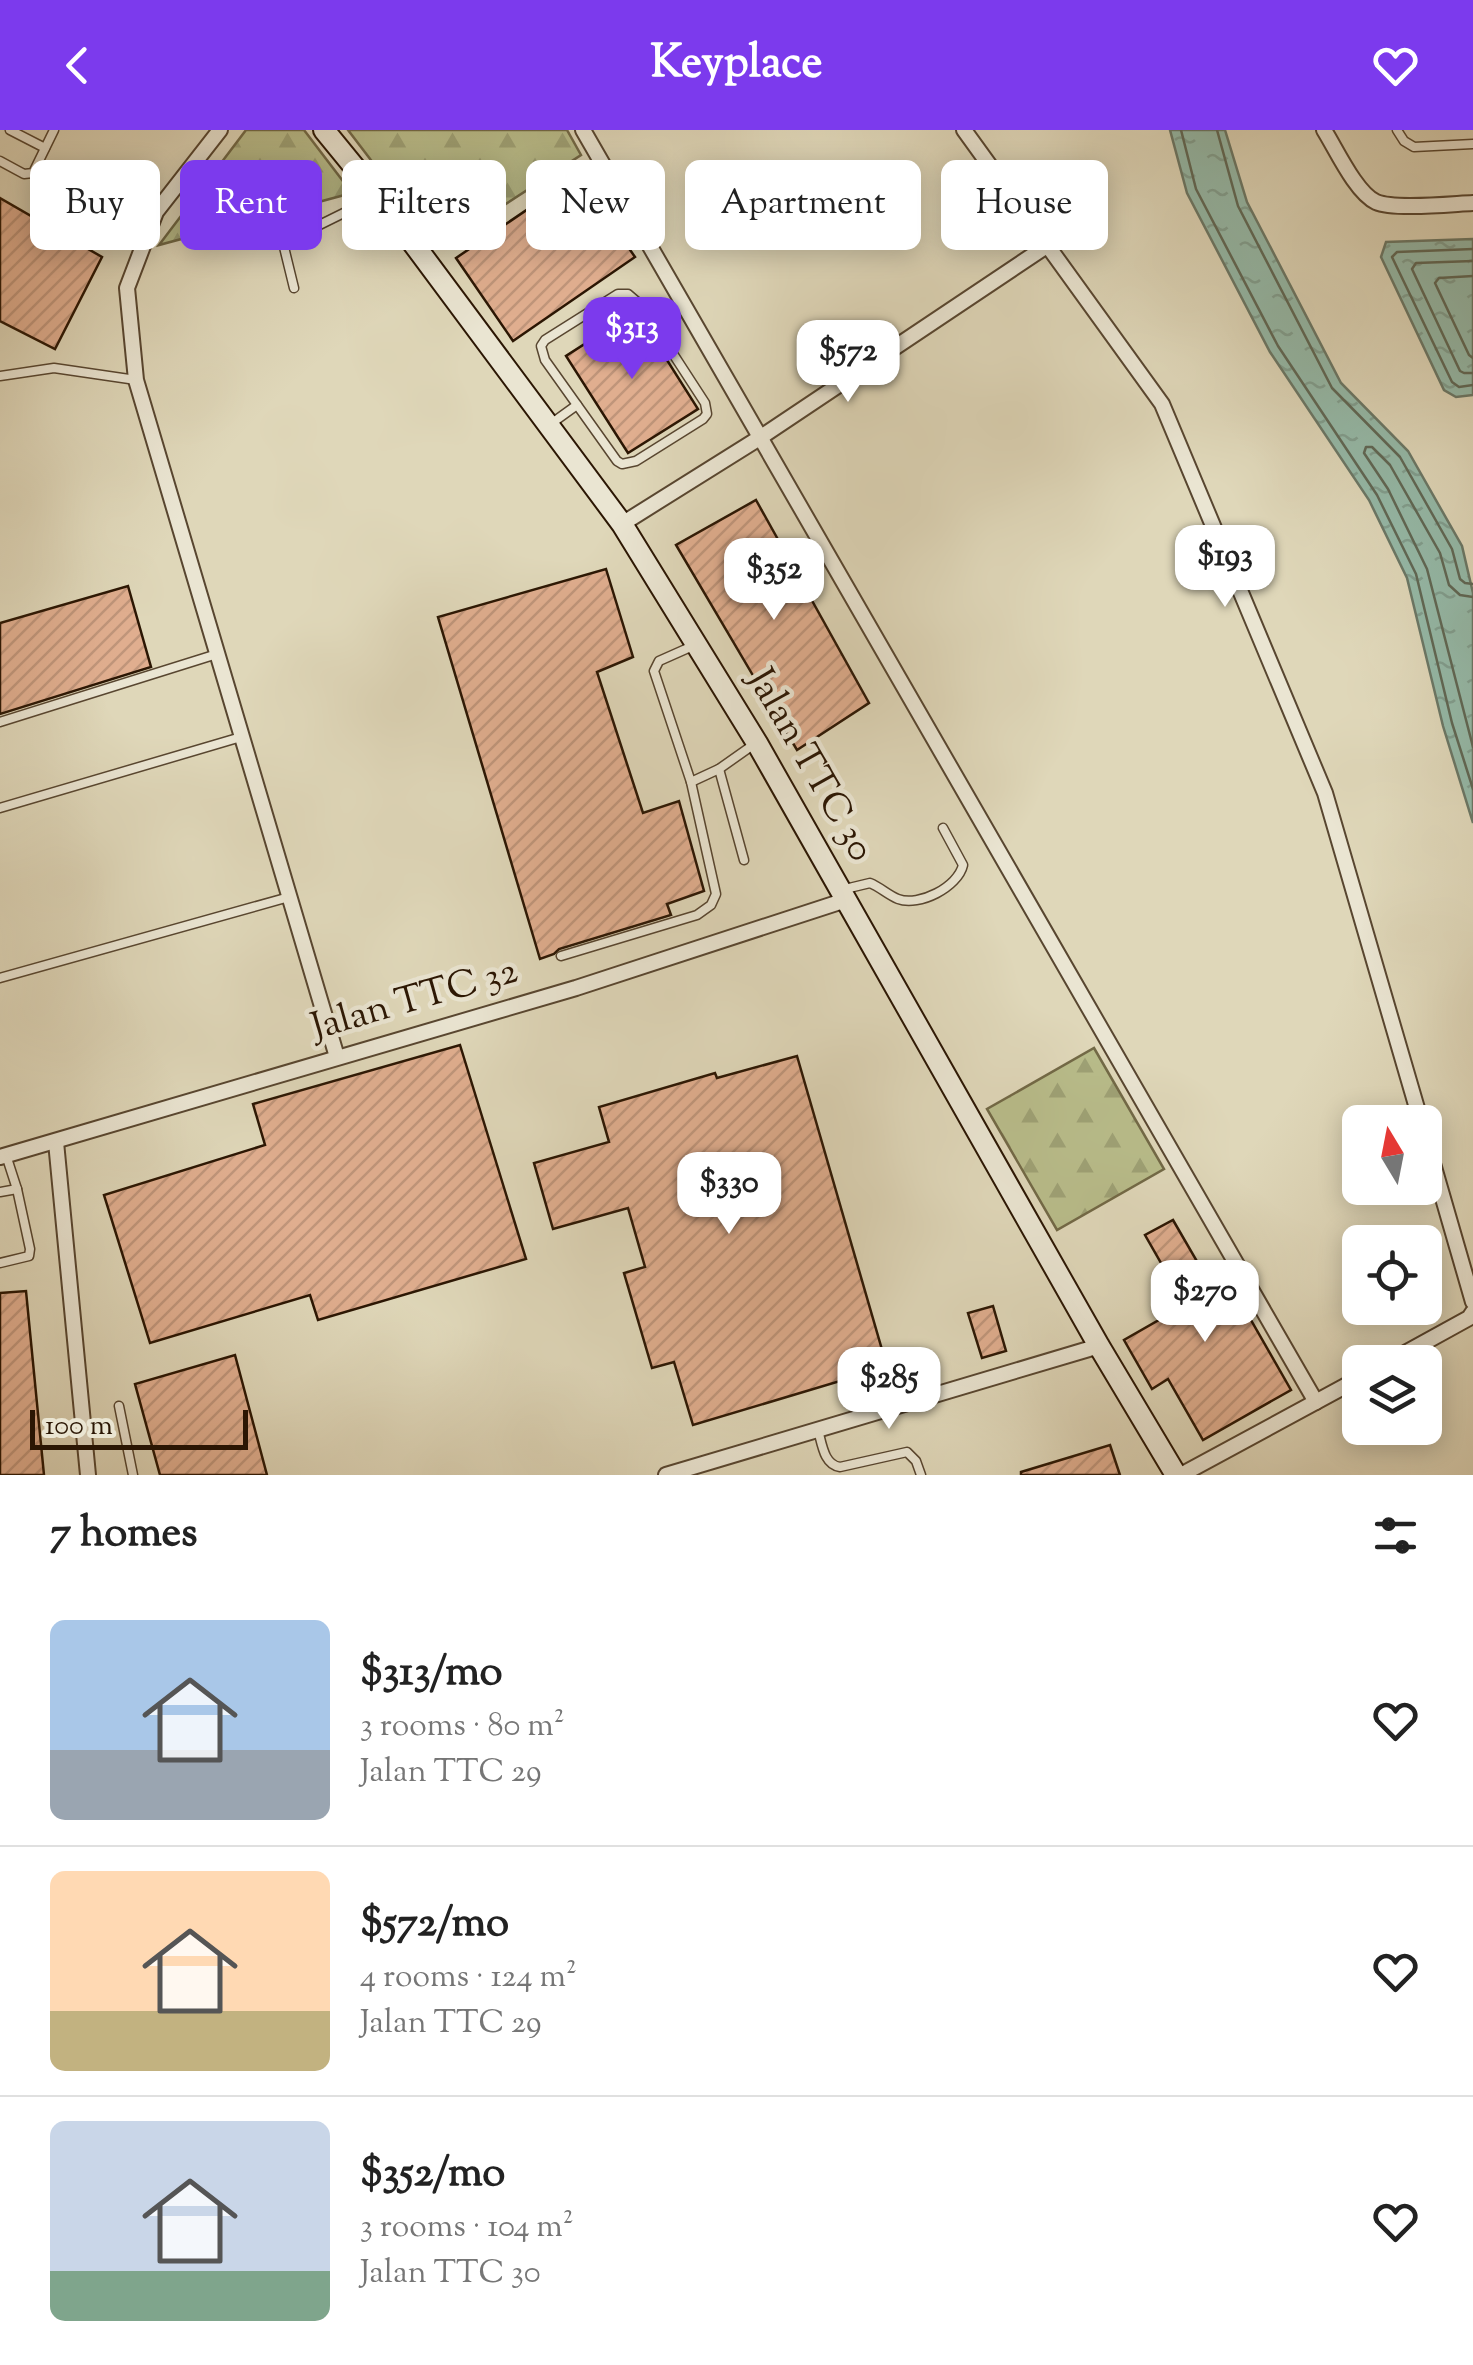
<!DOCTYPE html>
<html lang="en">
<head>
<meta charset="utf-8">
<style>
	:root { --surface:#fff; --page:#f2f2f2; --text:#222; --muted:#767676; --line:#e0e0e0; --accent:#7c3aed }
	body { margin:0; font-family:"Sorts Mill Goudy",serif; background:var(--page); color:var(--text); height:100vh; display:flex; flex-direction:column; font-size:38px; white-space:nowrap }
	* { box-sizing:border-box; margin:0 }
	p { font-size:32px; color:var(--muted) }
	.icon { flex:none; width:55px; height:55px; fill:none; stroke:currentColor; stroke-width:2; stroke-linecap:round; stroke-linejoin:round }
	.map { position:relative; height:1345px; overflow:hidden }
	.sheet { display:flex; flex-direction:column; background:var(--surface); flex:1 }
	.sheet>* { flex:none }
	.top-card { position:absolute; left:30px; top:30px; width:1415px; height:90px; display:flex; gap:20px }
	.needle { width:65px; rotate:350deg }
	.fabs { position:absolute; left:1342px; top:975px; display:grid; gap:20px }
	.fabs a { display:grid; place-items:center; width:100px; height:100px; border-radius:15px; background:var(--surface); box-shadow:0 5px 25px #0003; font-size:50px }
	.scale { position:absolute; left:30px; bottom:25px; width:218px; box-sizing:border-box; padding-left:10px; border:5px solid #2b1603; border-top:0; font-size:28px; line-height:35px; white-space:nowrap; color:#2b1603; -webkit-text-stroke:8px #eae5d2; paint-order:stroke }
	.price { position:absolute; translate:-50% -85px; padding:0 22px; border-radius:20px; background:#fff; color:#222; font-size:32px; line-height:65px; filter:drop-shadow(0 2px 5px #0008) }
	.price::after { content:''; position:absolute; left:50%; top:60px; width:30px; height:22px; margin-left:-15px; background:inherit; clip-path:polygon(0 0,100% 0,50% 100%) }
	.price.on { background:var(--accent); color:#fff }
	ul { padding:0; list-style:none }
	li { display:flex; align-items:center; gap:30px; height:250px; padding:0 50px }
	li+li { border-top:2px solid var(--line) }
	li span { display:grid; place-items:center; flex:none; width:280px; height:200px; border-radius:15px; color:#555 }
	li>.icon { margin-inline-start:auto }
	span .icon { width:120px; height:120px; fill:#fffc; stroke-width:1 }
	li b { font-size:42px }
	h2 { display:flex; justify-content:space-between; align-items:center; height:120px; padding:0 50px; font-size:42px }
	.tag { padding:0 35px; border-radius:15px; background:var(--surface); box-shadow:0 5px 25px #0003; font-size:35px; line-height:90px }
	.tag.on { background:var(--accent); color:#fff }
	header { display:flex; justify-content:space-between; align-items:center; height:130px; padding:0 50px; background:var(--accent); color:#fff; font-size:45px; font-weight:800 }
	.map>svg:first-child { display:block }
	.forest { fill:url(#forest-firs); stroke:#726946; stroke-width:2.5 }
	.water { fill:url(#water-ripples); stroke:#6b7867; stroke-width:2.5 }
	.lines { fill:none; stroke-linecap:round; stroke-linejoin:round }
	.shore { stroke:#606856; stroke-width:2.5 }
	.building { fill:url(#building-hatch); stroke:#2b1603; stroke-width:2.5 }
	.lane-casing { stroke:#584630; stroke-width:11 }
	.street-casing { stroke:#584630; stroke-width:18 }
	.secondary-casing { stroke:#2b1603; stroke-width:24 }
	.lane { stroke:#eae5d2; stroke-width:8 }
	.street { stroke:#eae5d2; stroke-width:14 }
	.secondary { stroke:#eae5d2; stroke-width:20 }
	.labels { text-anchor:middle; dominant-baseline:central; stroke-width:9; stroke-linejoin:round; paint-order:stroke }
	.street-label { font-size:38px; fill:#2b1603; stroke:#eae5d2 }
</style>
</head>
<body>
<header><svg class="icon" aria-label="back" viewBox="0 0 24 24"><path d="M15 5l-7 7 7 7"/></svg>Keyplace<svg class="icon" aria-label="heart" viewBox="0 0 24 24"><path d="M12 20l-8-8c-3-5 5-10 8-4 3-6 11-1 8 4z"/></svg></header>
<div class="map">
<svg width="1473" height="1345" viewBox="0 0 1473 1345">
	<defs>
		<pattern id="forest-firs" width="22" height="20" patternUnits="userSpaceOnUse" patternTransform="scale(2.5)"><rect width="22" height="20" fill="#b8bc8a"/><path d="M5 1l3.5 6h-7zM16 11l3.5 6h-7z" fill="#9ea175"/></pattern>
		<pattern id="water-ripples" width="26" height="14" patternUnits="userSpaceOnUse" patternTransform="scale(2.5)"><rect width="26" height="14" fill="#95baa9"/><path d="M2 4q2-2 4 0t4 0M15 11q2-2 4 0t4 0" fill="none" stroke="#819f90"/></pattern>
		<pattern id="building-hatch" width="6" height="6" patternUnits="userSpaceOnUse" patternTransform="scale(2.5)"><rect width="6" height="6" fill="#e0ae8f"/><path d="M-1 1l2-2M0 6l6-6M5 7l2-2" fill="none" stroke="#c0957a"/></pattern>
	</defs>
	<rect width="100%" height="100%" fill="#dfd7b9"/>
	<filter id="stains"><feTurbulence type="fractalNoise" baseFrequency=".002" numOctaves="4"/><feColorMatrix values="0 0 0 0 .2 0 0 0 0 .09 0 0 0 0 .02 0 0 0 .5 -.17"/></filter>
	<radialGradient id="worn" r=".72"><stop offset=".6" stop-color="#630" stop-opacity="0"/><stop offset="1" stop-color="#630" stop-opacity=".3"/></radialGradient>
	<g class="forest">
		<polygon points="246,0 304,0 352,63 159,115"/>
		<polygon points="348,0 567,0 581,25 438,118"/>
		<polygon points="1094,918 1164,1039 1057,1100 987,979"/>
	</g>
	<g class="water">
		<polygon points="1170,0 1225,0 1247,72 1341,253 1408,321 1462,416 1473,463 1473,693 1443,596 1407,448 1369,370 1270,222 1187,63"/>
		<polygon points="1473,109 1473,265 1456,267 1444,260 1381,127 1386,112"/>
	</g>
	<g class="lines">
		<g class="shore">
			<polyline points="1181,0 1196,59 1278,216 1377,365 1416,444 1452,593 1473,659"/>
			<polyline points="1217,0 1238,76 1332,258 1400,327 1452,419 1460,449 1465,453 1473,454"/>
			<polyline points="1473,119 1397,122 1392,127 1452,252 1459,257 1473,255"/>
			<polyline points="1473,131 1416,133 1412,139 1460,241 1464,243 1473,243"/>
			<polyline points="1473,146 1439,148 1435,153 1469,225 1473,228"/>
			<polyline points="1473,467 1460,465 1449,455 1440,423 1390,335 1372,317 1366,317 1364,323 1388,359 1427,439 1473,617"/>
		</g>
	</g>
	<g class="building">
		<polygon points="578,45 635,127 513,211 456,128"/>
		<polygon points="0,68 102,127 55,219 0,191"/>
		<polygon points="636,181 698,279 628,323 566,226"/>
		<polygon points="756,370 869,573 797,620 676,415"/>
		<polygon points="606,439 633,527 597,542 643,683 679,671 704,761 667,774 671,785 559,819 554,824 540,829 438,487"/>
		<polygon points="128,456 151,537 0,584 0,493"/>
		<polygon points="460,915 526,1129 318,1190 310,1165 150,1213 104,1065 265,1015 253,974"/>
		<polygon points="797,926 887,1237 693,1295 674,1232 652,1238 624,1143 645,1137 628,1078 553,1099 534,1033 609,1012 599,977 715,943 717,948"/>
		<polygon points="1173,1090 1213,1159 1228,1150 1291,1260 1203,1310 1168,1249 1152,1259 1124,1210 1185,1175 1145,1105"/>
		<polygon points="26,1161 44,1345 0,1345 0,1163"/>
		<polygon points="993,1176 1006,1221 982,1228 968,1183"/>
		<polygon points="235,1225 267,1345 160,1345 135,1254"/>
		<polygon points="1110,1315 1120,1345 1021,1345 1021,1342"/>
	</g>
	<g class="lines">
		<g class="lane-casing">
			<g id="lane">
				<polyline points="10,0 45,18"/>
				<polyline points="1397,0 1404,11 1414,17 1473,14"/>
				<polyline points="0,31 24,44 33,43 54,0"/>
				<polyline points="294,158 283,113 374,68"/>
				<polygon points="618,164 628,164 642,176 705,273 707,284 703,289 636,331 622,334 617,331 545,230 541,216 545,210"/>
				<polyline points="0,246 54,238 136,250"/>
				<polyline points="552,293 577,275"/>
				<polyline points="695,515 659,531 654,541 691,652 719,639 753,615"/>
				<polyline points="0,592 217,524"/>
				<polyline points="719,639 744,730"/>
				<polyline points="0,678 241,607"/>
				<path d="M845 759 870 753C880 757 888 765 898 769 919 777 958 757 963 735L943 698"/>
				<polyline points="561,826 697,785 711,775 716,764 691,652"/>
				<polyline points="0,848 289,767"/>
				<polyline points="0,1062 17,1059"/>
				<polyline points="0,1133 29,1126 30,1119 17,1059 6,1025"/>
				<polyline points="119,1276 133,1345"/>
				<path d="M818 1300C822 1314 824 1335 840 1337L907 1322 916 1331 921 1345"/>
			</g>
		</g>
		<g class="street-casing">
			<g id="street">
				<polyline points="220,0 156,82 127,158 136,250 337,927"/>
				<polyline points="583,0 1316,1272"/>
				<polyline points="964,0 1162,274 1325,663 1421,992"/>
				<path d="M1324 0C1336 19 1356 63 1376 72 1394 80 1451 74 1473 73"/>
				<polyline points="622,394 761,307 1048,115"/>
				<polyline points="1425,1006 1473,1172"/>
				<polyline points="56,1012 88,1345"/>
				<polyline points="0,1027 576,858 846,770"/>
				<polyline points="1389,1232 1469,1188 1473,1182"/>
				<polyline points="666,1345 1099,1216"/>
				<polyline points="1181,1345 1360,1248"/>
			</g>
		</g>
		<g class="secondary-casing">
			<polyline id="secondary" points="324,0 378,66 622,394 757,613 1099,1216 1176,1345"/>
		</g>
		<use href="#lane" class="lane"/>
		<use href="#street" class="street"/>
		<use href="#secondary" class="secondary"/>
	</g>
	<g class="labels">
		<g class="street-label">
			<text transform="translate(809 636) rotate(60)">Jalan TTC 30</text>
			<text transform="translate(415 871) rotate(-16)">Jalan TTC 32</text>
		</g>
	</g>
	<rect width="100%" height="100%" filter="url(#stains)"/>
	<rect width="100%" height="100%" fill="url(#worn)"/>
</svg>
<div class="fabs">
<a><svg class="needle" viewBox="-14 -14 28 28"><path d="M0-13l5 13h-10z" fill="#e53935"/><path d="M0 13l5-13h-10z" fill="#767676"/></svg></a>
<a><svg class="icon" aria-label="locate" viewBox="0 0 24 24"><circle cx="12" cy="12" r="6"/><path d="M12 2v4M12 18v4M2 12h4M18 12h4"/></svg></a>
<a><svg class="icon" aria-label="layers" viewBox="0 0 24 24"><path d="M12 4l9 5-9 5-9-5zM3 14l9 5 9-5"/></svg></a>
</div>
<div class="scale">100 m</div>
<b class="price on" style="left:632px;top:252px">$313</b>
<b class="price" style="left:848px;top:275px">$572</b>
<b class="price" style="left:1225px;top:480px">$193</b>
<b class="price" style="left:774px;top:493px">$352</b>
<b class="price" style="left:729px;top:1107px">$330</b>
<b class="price" style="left:1205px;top:1215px">$270</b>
<b class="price" style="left:889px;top:1302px">$285</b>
<div class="top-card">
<a class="tag">Buy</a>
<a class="tag on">Rent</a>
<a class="tag">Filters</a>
<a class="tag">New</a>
<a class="tag">Apartment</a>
<a class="tag">House</a>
</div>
</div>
<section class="sheet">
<h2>7 homes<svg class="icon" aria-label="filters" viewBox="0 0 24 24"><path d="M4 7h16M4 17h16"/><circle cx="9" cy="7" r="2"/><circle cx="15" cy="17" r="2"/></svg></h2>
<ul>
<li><span style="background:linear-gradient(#a9c7e8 65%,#9aa5b1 0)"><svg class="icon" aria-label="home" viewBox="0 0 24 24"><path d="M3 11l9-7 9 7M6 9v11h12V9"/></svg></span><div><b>$313/mo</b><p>3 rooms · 80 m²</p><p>Jalan TTC 29</p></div><svg class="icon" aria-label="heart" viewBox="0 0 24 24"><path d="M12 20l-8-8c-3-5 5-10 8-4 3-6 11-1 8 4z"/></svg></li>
<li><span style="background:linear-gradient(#ffd9b3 70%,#c2b280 0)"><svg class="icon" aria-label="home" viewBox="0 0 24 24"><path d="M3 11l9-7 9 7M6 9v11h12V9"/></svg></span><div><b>$572/mo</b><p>4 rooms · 124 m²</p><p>Jalan TTC 29</p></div><svg class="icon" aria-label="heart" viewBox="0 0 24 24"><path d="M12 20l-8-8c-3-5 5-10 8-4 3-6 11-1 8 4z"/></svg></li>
<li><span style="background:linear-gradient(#c9d6e8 75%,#7fa58c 0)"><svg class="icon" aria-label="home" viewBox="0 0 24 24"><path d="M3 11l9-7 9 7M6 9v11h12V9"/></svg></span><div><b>$352/mo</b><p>3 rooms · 104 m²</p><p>Jalan TTC 30</p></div><svg class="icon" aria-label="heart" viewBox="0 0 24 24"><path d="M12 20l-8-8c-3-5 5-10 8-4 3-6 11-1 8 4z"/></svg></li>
</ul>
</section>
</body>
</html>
